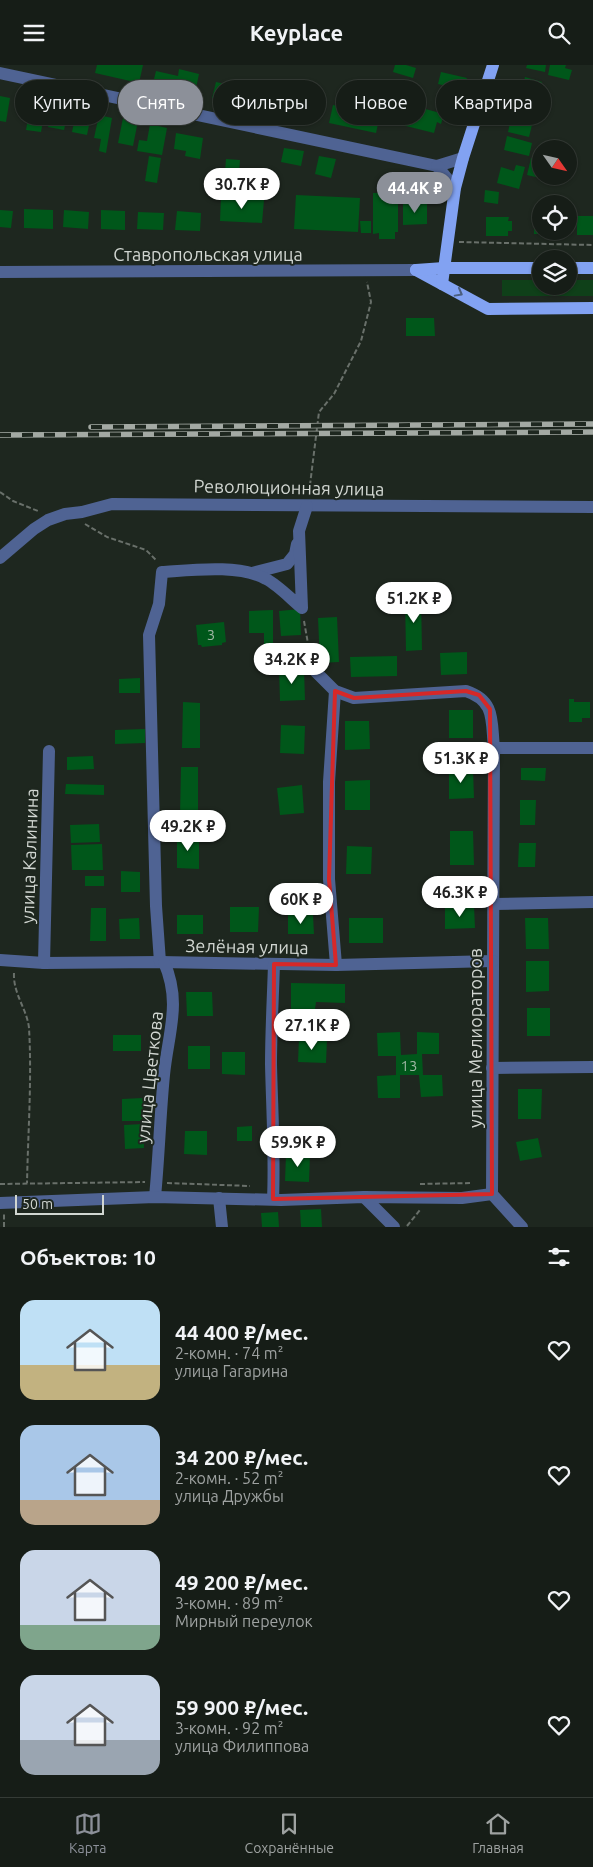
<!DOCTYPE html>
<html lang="ru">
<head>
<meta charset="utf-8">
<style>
	:root { --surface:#161d17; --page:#1f2620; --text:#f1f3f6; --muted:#9ea2a1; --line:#353b36; --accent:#8c9099 }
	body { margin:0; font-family:Ubuntu,sans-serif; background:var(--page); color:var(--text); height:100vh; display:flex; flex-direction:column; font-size:19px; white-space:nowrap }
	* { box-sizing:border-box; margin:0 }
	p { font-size:16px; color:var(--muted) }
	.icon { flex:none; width:28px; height:28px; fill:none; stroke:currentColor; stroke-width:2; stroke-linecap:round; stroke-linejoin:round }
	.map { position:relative; height:1162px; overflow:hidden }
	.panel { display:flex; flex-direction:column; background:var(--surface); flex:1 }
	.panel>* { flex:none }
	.hud { position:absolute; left:15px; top:15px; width:564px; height:45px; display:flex; gap:10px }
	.needle { width:32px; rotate:124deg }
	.controls { position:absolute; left:532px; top:75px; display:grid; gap:10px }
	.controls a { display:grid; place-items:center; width:45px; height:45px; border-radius:50%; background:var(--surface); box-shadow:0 1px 4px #0004,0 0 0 1px var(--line); font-size:25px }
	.scale { position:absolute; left:15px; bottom:12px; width:89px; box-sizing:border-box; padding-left:5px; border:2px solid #d1d6d1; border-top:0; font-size:14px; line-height:18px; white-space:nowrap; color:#d1d6d1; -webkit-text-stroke:4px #1e271f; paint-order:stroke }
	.price { position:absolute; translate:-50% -42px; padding:0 11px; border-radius:18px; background:#fff; color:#222; font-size:16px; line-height:32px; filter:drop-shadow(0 1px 2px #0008) }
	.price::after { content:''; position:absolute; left:50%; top:30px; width:15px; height:11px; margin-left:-8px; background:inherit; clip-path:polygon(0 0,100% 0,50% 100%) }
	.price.current { background:var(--accent); color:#fff }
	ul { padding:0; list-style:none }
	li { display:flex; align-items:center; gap:15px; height:125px; padding:0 20px }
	li span { display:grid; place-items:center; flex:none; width:140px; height:100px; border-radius:15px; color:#555 }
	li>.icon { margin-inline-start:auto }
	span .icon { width:60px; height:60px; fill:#fffc; stroke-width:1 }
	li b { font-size:21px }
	h2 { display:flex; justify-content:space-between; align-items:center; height:60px; padding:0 20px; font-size:21px }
	.pill { padding:0 18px; border-radius:22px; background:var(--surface); box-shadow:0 1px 4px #0004,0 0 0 1px var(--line); font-size:18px; line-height:45px }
	.pill.current { background:var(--accent); color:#fff }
	header { display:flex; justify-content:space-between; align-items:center; height:65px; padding:0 20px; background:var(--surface); font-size:22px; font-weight:700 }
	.tabs { display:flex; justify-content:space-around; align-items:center; height:70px; border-top:1px solid var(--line); background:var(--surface); font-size:14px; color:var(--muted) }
	.tabs a { display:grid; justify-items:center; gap:2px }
	.tabs .current { color:var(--accent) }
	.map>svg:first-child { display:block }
	.green { fill:#0f4019 }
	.building { fill:#00571a }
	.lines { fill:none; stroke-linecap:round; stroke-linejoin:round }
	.path { stroke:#69706a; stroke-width:2; stroke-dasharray:5 2.5; stroke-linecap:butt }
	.minor { stroke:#4f6393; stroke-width:12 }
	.major { stroke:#82a2f2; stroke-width:12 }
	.rail-casing { stroke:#a3a9a3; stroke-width:5.5 }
	.rail { stroke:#1e271f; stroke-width:4; stroke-dasharray:11; stroke-linecap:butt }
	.oneway { stroke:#4b5e7e }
	.marked { fill:none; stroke:#d62828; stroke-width:4; stroke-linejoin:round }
	.labels { text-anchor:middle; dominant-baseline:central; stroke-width:4; stroke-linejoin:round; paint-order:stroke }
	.number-label { font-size:15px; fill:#9db6a3 }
	.street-label { font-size:18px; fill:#d1d6d1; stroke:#1e271f }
</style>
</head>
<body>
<header><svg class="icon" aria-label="menu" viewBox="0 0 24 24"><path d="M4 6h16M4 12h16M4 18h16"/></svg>Keyplace<svg class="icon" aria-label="search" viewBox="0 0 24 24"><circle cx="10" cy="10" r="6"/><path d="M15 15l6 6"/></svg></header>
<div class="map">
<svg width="593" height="1162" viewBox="0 0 593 1162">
	<rect width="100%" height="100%" fill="#1e271f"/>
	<polygon class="green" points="502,215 541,215 541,221 569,221 569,215 593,215 593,231 502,231"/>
	<g class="building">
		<polygon points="97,0 143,0 139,18 95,8"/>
		<polygon points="395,0 406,0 416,3 413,13 393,7"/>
		<polygon points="527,0 546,0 545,7 526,3"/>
		<polygon points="550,0 566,0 565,3 572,5 569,15 548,10"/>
		<polygon points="179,4 199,9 195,28 153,18 156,6 178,11"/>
		<polygon points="441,7 467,13 464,25 438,19"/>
		<polygon points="525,12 542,17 539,29 522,24"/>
		<polygon points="216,17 257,26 254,42 212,33"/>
		<polygon points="277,18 292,21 289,31 317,38 313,55 271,45"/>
		<polygon points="519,28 535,32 532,41 517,37"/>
		<polygon points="0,31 10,33 6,57 0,56"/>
		<polygon points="31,37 46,40 41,67 26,65"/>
		<polygon points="403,38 444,49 441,59 437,57 434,68 390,57 393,44 401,46"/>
		<polygon points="53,40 69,43 64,65 48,62"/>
		<polygon points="333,40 380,50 376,68 329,58"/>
		<polygon points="77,43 92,46 87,70 72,67"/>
		<polygon points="512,48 528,52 527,59 532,60 529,72 508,67"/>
		<polygon points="99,50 112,53 106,88 99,86 101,74 94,73"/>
		<polygon points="123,53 138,56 133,81 118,78"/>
		<polygon points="150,59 167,63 162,90 137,86 139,75 147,76"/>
		<polygon points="176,68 203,73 200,94 185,91 186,86 174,84"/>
		<polygon points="507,71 532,78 529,91 504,85"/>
		<polygon points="284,83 304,86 301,101 281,97"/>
		<polygon points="149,91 161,93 157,118 145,116"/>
		<polygon points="319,91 336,94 331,113 315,109"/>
		<polygon points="531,93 541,96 541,111 554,111 553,116 527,110"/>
		<polygon points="226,94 240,95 237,132 223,131"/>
		<polygon points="516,100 525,102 519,124 497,118 501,102 514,106"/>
		<polygon points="485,125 499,127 498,139 484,137"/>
		<polygon points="401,127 400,137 398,137 398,167 395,167 395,174 379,174 379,168 373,169 373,128"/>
		<polygon points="296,130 360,133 358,167 294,164"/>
		<polygon points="221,132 264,135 262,158 220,156"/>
		<polygon points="403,139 427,139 427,159 403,160"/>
		<polygon points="24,144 53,145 53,164 24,163"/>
		<polygon points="0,145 13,146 11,163 0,162"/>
		<polygon points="64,145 89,147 88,164 63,162"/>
		<polygon points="101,145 125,146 125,165 101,164"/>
		<polygon points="177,146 201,148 200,166 175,165"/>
		<polygon points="138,147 164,148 163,165 137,164"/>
		<polygon points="534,151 541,151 541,166 561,166 561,169 534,169"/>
		<rect x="577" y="151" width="16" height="19"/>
		<polygon points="486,152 509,152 508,156 512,156 512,166 508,166 508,171 486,171"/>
		<polygon points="360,156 371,156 371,168 361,168"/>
		<polygon points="406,253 434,253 435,271 406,271"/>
		<polygon points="421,532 422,585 406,586 405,533"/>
		<polygon points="300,544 301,570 281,571 279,546"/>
		<polygon points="273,545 273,592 264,592 264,568 249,568 249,546"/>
		<polygon points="337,552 339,597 320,598 318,553"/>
		<polygon points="224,557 226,577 222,578 222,580 202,582 201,580 198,580 196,560"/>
		<polygon points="467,587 467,609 441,610 440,588"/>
		<polygon points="397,591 397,611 351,612 350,592"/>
		<polygon points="279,604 304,604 305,635 280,636"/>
		<polygon points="140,613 140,628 119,628 119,614"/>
		<polygon points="569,634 574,634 574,637 590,637 590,653 582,653 582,657 569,657"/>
		<polygon points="183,637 200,638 200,683 182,683"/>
		<rect x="449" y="645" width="24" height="28"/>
		<polygon points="345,656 369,656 370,684 345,685"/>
		<polygon points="281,660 305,661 304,689 280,688"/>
		<polygon points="145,664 145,678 115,679 115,665"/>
		<polygon points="93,691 94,704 67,705 67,692"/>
		<polygon points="181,702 198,702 198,751 180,751"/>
		<polygon points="521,703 546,703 545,716 521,715"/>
		<polygon points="449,704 473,704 474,733 449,734"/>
		<polygon points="370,715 370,745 345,745 345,716"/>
		<polygon points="66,719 104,720 104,730 65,729"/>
		<polygon points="302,720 304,748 280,750 277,723"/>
		<polygon points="520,735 536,735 535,760 520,760"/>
		<polygon points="99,759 100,777 71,778 70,760"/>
		<polygon points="450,766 473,766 474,800 450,800"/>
		<polygon points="177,770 199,770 199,804 177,803"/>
		<polygon points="519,778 536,778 535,802 518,802"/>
		<polygon points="102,779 103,805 72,805 71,780"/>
		<polygon points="347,781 372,782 371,809 346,809"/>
		<polygon points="121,806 140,807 140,827 121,827"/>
		<rect x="85" y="811" width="19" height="10"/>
		<polygon points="474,841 475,863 445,864 445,842"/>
		<polygon points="230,842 259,842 258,867 230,867"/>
		<polygon points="91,843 106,843 106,876 90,876"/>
		<rect x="177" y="850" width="26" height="19"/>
		<polygon points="288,850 313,850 314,869 288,869"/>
		<polygon points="139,853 140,874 120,874 119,854"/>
		<rect x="349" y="853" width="34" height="25"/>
		<polygon points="525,853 548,853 549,884 526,884"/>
		<polygon points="526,896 549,896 549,926 526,927"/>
		<polygon points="291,918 345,919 345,938 316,937 315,944 291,944"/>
		<polygon points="186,927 212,927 213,951 187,951"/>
		<rect x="527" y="943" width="23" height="28"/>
		<polygon points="400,967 401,990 417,989 417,967 439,968 439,989 422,989 423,1010 442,1010 443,1031 421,1032 419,1010 400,1010 400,1033 378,1033 377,1011 396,1010 396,991 378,991 377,968"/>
		<rect x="113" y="970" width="28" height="16"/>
		<polygon points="299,973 327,974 326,998 298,997"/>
		<rect x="188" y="981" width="22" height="23"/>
		<polygon points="222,987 245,987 245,1010 222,1009"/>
		<polygon points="518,1024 542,1024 541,1054 518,1054"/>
		<polygon points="143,1033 143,1056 122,1056 122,1034"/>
		<polygon points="143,1059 144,1083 125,1084 124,1060"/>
		<polygon points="252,1061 252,1076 237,1076 237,1062"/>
		<polygon points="185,1066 207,1066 207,1090 184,1089"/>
		<polygon points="538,1073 542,1092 520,1096 516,1077"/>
		<polygon points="286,1090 310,1090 309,1117 285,1116"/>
		<polygon points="321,1144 322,1162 301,1162 300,1145"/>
		<polygon points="278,1147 279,1162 262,1162 261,1148"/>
	</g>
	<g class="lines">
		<g class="path">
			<polyline points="459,177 593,180"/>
			<polyline points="0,427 13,436 38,446"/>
			<polyline points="309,428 319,347 334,329 361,276 371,237 367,217"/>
			<polyline points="85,459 107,472 146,485 157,496"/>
			<polyline points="304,556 310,590"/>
			<path d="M14 908C13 929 27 944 29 963 32 1014 28 1067 27 1118"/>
			<polyline points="167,1118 250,1121"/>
			<polyline points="0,1119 145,1117"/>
			<polyline points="420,1119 472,1118"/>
			<polyline points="407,1161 420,1145"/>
			<polyline points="4,1162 4,1149"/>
		</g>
		<g class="minor">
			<polyline points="0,8 437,101 463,93"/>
			<polyline points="437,101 455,123"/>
			<polyline points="0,207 416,205"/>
			<polyline points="0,493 34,464 48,455 65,449 82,447 112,439 593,442"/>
			<polyline points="252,508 287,499 295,489 297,479"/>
			<path d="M312 603 335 626 354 633 466 626C496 636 491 656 494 683H593"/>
			<polyline points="335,626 329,717 329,814 336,900"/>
			<polyline points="494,683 492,1129 522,1162"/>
			<polyline points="493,839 593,837"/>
			<polyline points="0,895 44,898 160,897 336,900 493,896"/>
			<path d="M160 897 156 841 149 570 159 539 162 507C192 505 240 499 266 514 278 520 292 535 302 543L299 466 307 441"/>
			<polyline points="44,898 49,686"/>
			<polyline points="492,1003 593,1002"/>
			<path d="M155 1132C159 1091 160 1051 164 1010 168 968 182 938 164 897"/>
			<polyline points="364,1132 394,1162"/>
			<polyline points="219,1133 222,1162"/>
			<path d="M273 1134C275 1089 272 1044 271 999 271 966 273 932 274 899"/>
			<polyline points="0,1138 155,1132 281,1135 364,1132 462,1133 492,1129"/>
		</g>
		<g class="major">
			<polyline points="569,203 593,203"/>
			<polyline points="416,205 488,244 593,243"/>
			<polyline points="416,205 444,203 541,203"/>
			<polyline points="442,219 455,123 463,93 493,0"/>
		</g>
		<g class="rail-casing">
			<g id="rail">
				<polyline points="91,362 593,359"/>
				<polyline points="0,370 593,367"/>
			</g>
		</g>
		<use href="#rail" class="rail"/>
	</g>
	<defs><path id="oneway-chevron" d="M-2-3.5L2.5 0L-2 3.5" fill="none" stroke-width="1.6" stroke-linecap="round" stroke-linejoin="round" transform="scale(1.25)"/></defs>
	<use class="oneway" href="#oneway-chevron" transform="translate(459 228) rotate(29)"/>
	<path class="marked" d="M335 626 354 633 466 626 479 630 490 644 492 1129 273 1134 274 899 336 900 329 814Z"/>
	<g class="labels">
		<g class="number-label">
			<text x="211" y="569">3</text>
			<text x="409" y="1000">13</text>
		</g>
		<g class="street-label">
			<text x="208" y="189">Ставропольская улица</text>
			<text transform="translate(289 422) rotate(1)">Революционная улица</text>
			<text transform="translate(29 791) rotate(-88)">улица Калинина</text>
			<text transform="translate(247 881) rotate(1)">Зелёная улица</text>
			<text transform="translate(475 973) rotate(-90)">улица Мелиораторов</text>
			<text transform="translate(149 1012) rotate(-84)">улица Цветкова</text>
		</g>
	</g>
</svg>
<div class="controls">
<a><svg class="needle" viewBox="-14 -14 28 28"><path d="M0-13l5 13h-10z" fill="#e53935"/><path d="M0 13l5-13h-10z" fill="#9ea2a1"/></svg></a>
<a><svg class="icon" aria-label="locate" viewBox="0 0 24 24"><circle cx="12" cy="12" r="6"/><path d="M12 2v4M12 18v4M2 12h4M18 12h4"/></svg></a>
<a><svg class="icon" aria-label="layers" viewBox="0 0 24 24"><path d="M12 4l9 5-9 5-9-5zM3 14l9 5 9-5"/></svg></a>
</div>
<div class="scale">50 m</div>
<b class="price" style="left:242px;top:145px">30.7K ₽</b>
<b class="price current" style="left:415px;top:149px">44.4K ₽</b>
<b class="price" style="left:414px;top:559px">51.2K ₽</b>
<b class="price" style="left:292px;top:620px">34.2K ₽</b>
<b class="price" style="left:461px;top:719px">51.3K ₽</b>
<b class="price" style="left:188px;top:787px">49.2K ₽</b>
<b class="price" style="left:460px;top:853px">46.3K ₽</b>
<b class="price" style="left:301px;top:860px">60K ₽</b>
<b class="price" style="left:312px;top:986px">27.1K ₽</b>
<b class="price" style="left:298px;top:1103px">59.9K ₽</b>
<div class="hud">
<a class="pill">Купить</a>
<a class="pill current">Снять</a>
<a class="pill">Фильтры</a>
<a class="pill">Новое</a>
<a class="pill">Квартира</a>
</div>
</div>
<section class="panel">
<h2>Объектов: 10<svg class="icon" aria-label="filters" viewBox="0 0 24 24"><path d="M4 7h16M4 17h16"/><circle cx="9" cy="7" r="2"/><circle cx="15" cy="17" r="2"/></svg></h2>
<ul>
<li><span style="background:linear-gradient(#bfe0f5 65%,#c2b280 0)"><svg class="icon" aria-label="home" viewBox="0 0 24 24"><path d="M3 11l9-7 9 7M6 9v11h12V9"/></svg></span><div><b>44 400 ₽/мес.</b><p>2-комн. · 74 m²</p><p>улица Гагарина</p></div><svg class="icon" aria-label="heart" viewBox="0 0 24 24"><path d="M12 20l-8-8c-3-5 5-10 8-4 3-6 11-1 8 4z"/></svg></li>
<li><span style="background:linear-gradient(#a9c7e8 75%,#b9a48a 0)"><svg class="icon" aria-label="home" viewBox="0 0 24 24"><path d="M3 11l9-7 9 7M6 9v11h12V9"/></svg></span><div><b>34 200 ₽/мес.</b><p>2-комн. · 52 m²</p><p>улица Дружбы</p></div><svg class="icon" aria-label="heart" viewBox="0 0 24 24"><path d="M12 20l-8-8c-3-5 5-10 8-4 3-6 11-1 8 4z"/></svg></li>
<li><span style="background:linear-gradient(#c9d6e8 75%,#7fa58c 0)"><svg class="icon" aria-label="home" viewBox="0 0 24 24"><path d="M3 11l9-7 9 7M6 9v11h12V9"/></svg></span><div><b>49 200 ₽/мес.</b><p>3-комн. · 89 m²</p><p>Мирный переулок</p></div><svg class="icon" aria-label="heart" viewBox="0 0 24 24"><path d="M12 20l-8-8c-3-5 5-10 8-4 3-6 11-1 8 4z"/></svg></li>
<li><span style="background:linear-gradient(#c9d6e8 65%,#9aa5b1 0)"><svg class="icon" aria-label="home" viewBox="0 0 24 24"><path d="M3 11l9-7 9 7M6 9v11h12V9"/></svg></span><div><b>59 900 ₽/мес.</b><p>3-комн. · 92 m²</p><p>улица Филиппова</p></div><svg class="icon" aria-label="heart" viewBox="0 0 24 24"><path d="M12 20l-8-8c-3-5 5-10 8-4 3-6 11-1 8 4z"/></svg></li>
</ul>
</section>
<nav class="tabs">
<a class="current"><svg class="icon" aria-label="map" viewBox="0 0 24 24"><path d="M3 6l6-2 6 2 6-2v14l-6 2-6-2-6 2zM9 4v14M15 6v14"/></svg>Карта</a>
<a><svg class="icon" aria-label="saved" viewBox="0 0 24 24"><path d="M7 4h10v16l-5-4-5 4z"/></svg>Сохранённые</a>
<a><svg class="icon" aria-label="home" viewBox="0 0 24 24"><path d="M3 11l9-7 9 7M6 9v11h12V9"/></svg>Главная</a>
</nav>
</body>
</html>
